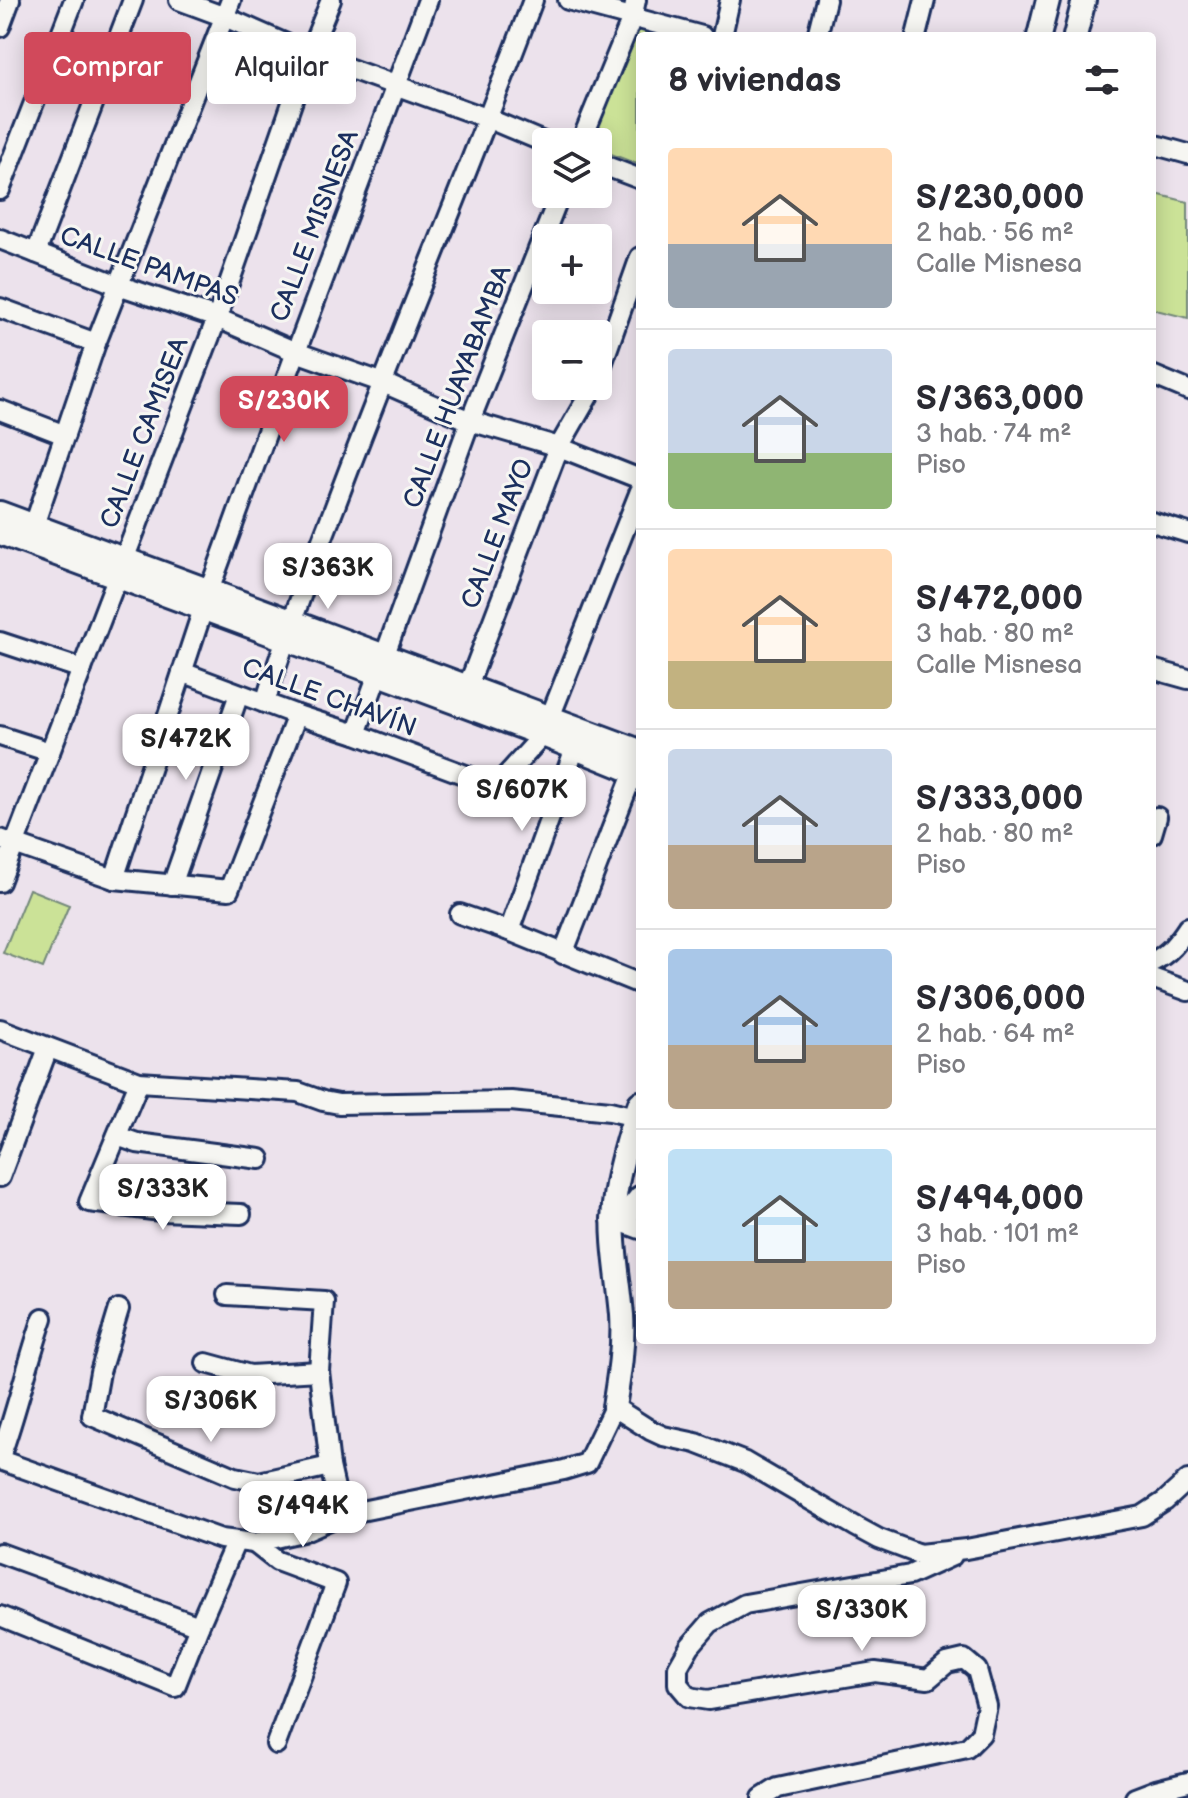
<!DOCTYPE html>
<html lang="es">
<head>
<meta charset="utf-8">
<style>
	:root { --surface:#fff; --page:#f2f2f3; --text:#2b2b33; --muted:#7c7c81; --line:#e1e1e2; --accent:#d1495b }
	body { margin:0; font-family:"Balsamiq Sans",sans-serif; background:var(--page); color:var(--text); height:100vh; display:flex; flex-direction:column; font-size:30px; white-space:nowrap }
	* { box-sizing:border-box; margin:0 }
	p { font-size:26px; color:var(--muted) }
	.icon { flex:none; width:44px; height:44px; fill:none; stroke:currentColor; stroke-width:2; stroke-linecap:round; stroke-linejoin:round }
	.map { position:relative; flex:1; overflow:hidden }
	.details { position:absolute; left:636px; top:32px; width:520px; height:1312px; display:flex; flex-direction:column; background:var(--surface); border-radius:8px; box-shadow:0 4px 20px #0003 }
	.details>* { flex:none }
	.banner { position:absolute; left:24px; top:32px; width:492px; height:72px; display:flex; gap:16px }
	.tools { position:absolute; left:532px; top:128px; display:grid; gap:16px }
	.tools a { display:grid; place-items:center; width:80px; height:80px; border-radius:8px; background:var(--surface); box-shadow:0 4px 20px #0003; font-size:40px }
	.price { position:absolute; translate:-50% -68px; padding:0 18px; border-radius:16px; background:#fff; color:#222; font-size:26px; line-height:52px; filter:drop-shadow(0 2px 4px #0008) }
	.price::after { content:''; position:absolute; left:50%; top:48px; width:24px; height:18px; margin-left:-12px; background:inherit; clip-path:polygon(0 0,100% 0,50% 100%) }
	.price.current { background:var(--accent); color:#fff }
	ul { padding:0; list-style:none }
	li { display:flex; align-items:center; gap:24px; height:200px; padding:0 32px }
	li+li { border-top:2px solid var(--line) }
	li span { display:grid; place-items:center; flex:none; width:224px; height:160px; border-radius:8px; color:#555 }
	li>.icon { margin-inline-start:auto }
	span .icon { width:96px; height:96px; fill:#fffc; stroke-width:1 }
	li b { font-size:34px }
	h2 { display:flex; justify-content:space-between; align-items:center; height:96px; padding:0 32px; font-size:34px }
	.tag { padding:0 28px; border-radius:8px; background:var(--surface); box-shadow:0 4px 20px #0003; font-size:28px; line-height:72px }
	.tag.current { background:var(--accent); color:#fff }
	.map>svg:first-child { display:block }
	.green { fill:#cbe297; stroke:#73887a; stroke-width:2 }
	.lines { fill:none; stroke-linecap:round; stroke-linejoin:round }
	.minor-casing { stroke:#1b2f5e; stroke-width:24 }
	.tertiary-casing { stroke:#1b2f5e; stroke-width:28 }
	.minor { stroke:#f6f6f2; stroke-width:18 }
	.tertiary { stroke:#f6f6f2; stroke-width:22 }
	.labels { text-anchor:middle; dominant-baseline:central; stroke-width:6; stroke-linejoin:round; paint-order:stroke }
	.street-label { font-size:26px; fill:#1b2f5e; stroke:#f6f6f2 }
</style>
</head>
<body>
<div class="map">
<svg width="1188" height="1798" viewBox="0 0 1188 1798">
	<rect width="100%" height="100%" fill="#ece2ec"/>
	<filter id="ink" filterUnits="userSpaceOnUse"><feTurbulence type="fractalNoise" baseFrequency=".0125" numOctaves="2"/><feDisplacementMap in="SourceGraphic" scale="16" xChannelSelector="R" yChannelSelector="G"/><feConvolveMatrix kernelMatrix="1 2 1 2 8 2 1 2 1" color-interpolation-filters="sRGB"/></filter>
	<g filter="url(#ink)">
		<g class="green">
			<polygon points="635,28 667,36 640,36 640,165 598,149 598,142 592,142"/>
			<polygon points="1152,193 1188,202 1188,318 1152,309"/>
			<polygon points="29,889 69,905 43,968 3,953"/>
		</g>
		<g class="lines">
			<g class="minor-casing">
				<g id="minor">
					<polyline points="179,0 225,17 309,54 489,119 546,143"/>
					<polyline points="568,0 702,36"/>
					<polyline points="0,27 10,0"/>
					<polyline points="722,36 730,0"/>
					<polyline points="817,36 826,0"/>
					<polyline points="916,36 925,0"/>
					<polyline points="581,142 632,18 636,0"/>
					<polyline points="1152,144 1188,154"/>
					<polyline points="598,163 640,179"/>
					<polyline points="0,190 74,0"/>
					<polyline points="0,239 118,285 217,318 296,352 381,382 470,421 559,447 640,479"/>
					<polyline points="36,253 133,0"/>
					<polyline points="0,308 96,343"/>
					<polyline points="1152,375 1188,390"/>
					<polyline points="598,376 640,257"/>
					<polyline points="0,410 65,435"/>
					<polyline points="1152,522 1188,533"/>
					<polyline points="30,537 96,343 231,0"/>
					<polyline points="0,642 82,669"/>
					<polyline points="1152,669 1188,679"/>
					<polyline points="182,672 297,715 356,734 487,783 497,783 504,778 543,735 640,491"/>
					<polyline points="461,698 473,673 559,447 594,386"/>
					<path d="M265 703C285 637 309 573 334 509 398 338 469 171 533 0"/>
					<polyline points="356,734 470,421 560,194"/>
					<polyline points="0,736 50,752"/>
					<polyline points="1152,834 1157,817"/>
					<polyline points="0,839 114,879 229,890 297,715"/>
					<polyline points="114,879 209,591 296,352 428,0"/>
					<polyline points="0,882 217,318 309,54 331,0"/>
					<polyline points="172,885 239,694"/>
					<polyline points="460,914 509,931 640,984"/>
					<polyline points="509,931 575,748"/>
					<polyline points="563,954 638,761"/>
					<path d="M1152 962C1169 954 1178 942 1188 927"/>
					<polyline points="1152,978 1188,991"/>
					<polyline points="0,1029 139,1082 298,1092 323,1101 339,1104 511,1101 610,1111 640,1118"/>
					<polyline points="139,1082 89,1202 161,1211 241,1214"/>
					<polyline points="117,1136 137,1143 260,1159"/>
					<polyline points="0,1177 48,1048"/>
					<polyline points="613,1219 640,1229"/>
					<polyline points="227,1295 324,1301 319,1371 330,1466 341,1515"/>
					<polyline points="119,1309 100,1372 92,1416 235,1477 259,1482 330,1466"/>
					<polyline points="206,1363 250,1375 319,1371"/>
					<path d="M0 1457C17 1411 27 1364 43 1318"/>
					<polyline points="0,1460 221,1539 254,1543 302,1532 341,1515 564,1470 587,1463 614,1407 650,1430 663,1436 696,1443 745,1462 855,1526 879,1539 919,1554 966,1549 1142,1516 1165,1501 1188,1480"/>
					<polyline points="254,1543 277,1561 336,1583 276,1744"/>
					<polyline points="0,1553 199,1626"/>
					<polyline points="0,1616 175,1687 199,1626 236,1541"/>
					<polyline points="762,1798 778,1788 967,1748 981,1734 987,1706 977,1670 964,1659 947,1663 928,1679 875,1672 708,1700 689,1697 678,1684 678,1667 690,1646 710,1623 745,1604 910,1575 952,1556"/>
					<polyline points="1135,1798 1156,1790 1188,1782"/>
				</g>
			</g>
			<g class="tertiary-casing">
				<g id="tertiary">
					<polyline points="1039,36 1048,0"/>
					<polyline points="1075,36 1084,0"/>
					<polyline points="0,513 640,751"/>
					<polyline points="0,533 543,735 640,774"/>
					<polyline points="613,1219 628,1213 640,1198"/>
					<path d="M614 1407C619 1376 624 1346 622 1315 619 1279 611 1241 614 1205 617 1174 629 1132 640 1103"/>
				</g>
			</g>
			<use href="#minor" class="minor"/>
			<use href="#tertiary" class="tertiary"/>
		</g>
	</g>
	<g class="labels">
		<g class="street-label">
			<text transform="translate(315 226) rotate(-69)">CALLE MISNESA</text>
			<text transform="translate(149 267) rotate(20)">CALLE PAMPAS</text>
			<text transform="translate(458 387) rotate(-69)">CALLE HUAYABAMBA</text>
			<text transform="translate(145 433) rotate(-69)">CALLE CAMISEA</text>
			<text transform="translate(498 534) rotate(-69)">CALLE MAYO</text>
			<text transform="translate(329 698) rotate(20)">CALLE CHAVÍN</text>
		</g>
	</g>
</svg>
<div class="tools">
<a><svg class="icon" aria-label="layers" viewBox="0 0 24 24"><path d="M12 4l9 5-9 5-9-5zM3 14l9 5 9-5"/></svg></a>
<a>+</a>
<a>−</a>
</div>
<b class="price current" style="left:284px;top:444px">S/230K</b>
<b class="price" style="left:328px;top:611px">S/363K</b>
<b class="price" style="left:186px;top:782px">S/472K</b>
<b class="price" style="left:522px;top:833px">S/607K</b>
<b class="price" style="left:163px;top:1232px">S/333K</b>
<b class="price" style="left:211px;top:1444px">S/306K</b>
<b class="price" style="left:303px;top:1549px">S/494K</b>
<b class="price" style="left:862px;top:1653px">S/330K</b>
<div class="banner">
<a class="tag current">Comprar</a>
<a class="tag">Alquilar</a>
</div>
<section class="details">
<h2>8 viviendas<svg class="icon" aria-label="filters" viewBox="0 0 24 24"><path d="M4 7h16M4 17h16"/><circle cx="9" cy="7" r="2"/><circle cx="15" cy="17" r="2"/></svg></h2>
<ul>
<li><span style="background:linear-gradient(#ffd9b3 60%,#9aa5b1 0)"><svg class="icon" aria-label="home" viewBox="0 0 24 24"><path d="M3 11l9-7 9 7M6 9v11h12V9"/></svg></span><div><b>S/230,000</b><p>2 hab. · 56 m²</p><p>Calle Misnesa</p></div></li>
<li><span style="background:linear-gradient(#c9d6e8 65%,#8fb573 0)"><svg class="icon" aria-label="home" viewBox="0 0 24 24"><path d="M3 11l9-7 9 7M6 9v11h12V9"/></svg></span><div><b>S/363,000</b><p>3 hab. · 74 m²</p><p>Piso</p></div></li>
<li><span style="background:linear-gradient(#ffd9b3 70%,#c2b280 0)"><svg class="icon" aria-label="home" viewBox="0 0 24 24"><path d="M3 11l9-7 9 7M6 9v11h12V9"/></svg></span><div><b>S/472,000</b><p>3 hab. · 80 m²</p><p>Calle Misnesa</p></div></li>
<li><span style="background:linear-gradient(#c9d6e8 60%,#b9a48a 0)"><svg class="icon" aria-label="home" viewBox="0 0 24 24"><path d="M3 11l9-7 9 7M6 9v11h12V9"/></svg></span><div><b>S/333,000</b><p>2 hab. · 80 m²</p><p>Piso</p></div></li>
<li><span style="background:linear-gradient(#a9c7e8 60%,#b9a48a 0)"><svg class="icon" aria-label="home" viewBox="0 0 24 24"><path d="M3 11l9-7 9 7M6 9v11h12V9"/></svg></span><div><b>S/306,000</b><p>2 hab. · 64 m²</p><p>Piso</p></div></li>
<li><span style="background:linear-gradient(#bfe0f5 70%,#b9a48a 0)"><svg class="icon" aria-label="home" viewBox="0 0 24 24"><path d="M3 11l9-7 9 7M6 9v11h12V9"/></svg></span><div><b>S/494,000</b><p>3 hab. · 101 m²</p><p>Piso</p></div></li>
</ul>
</section>
</div>
</body>
</html>
